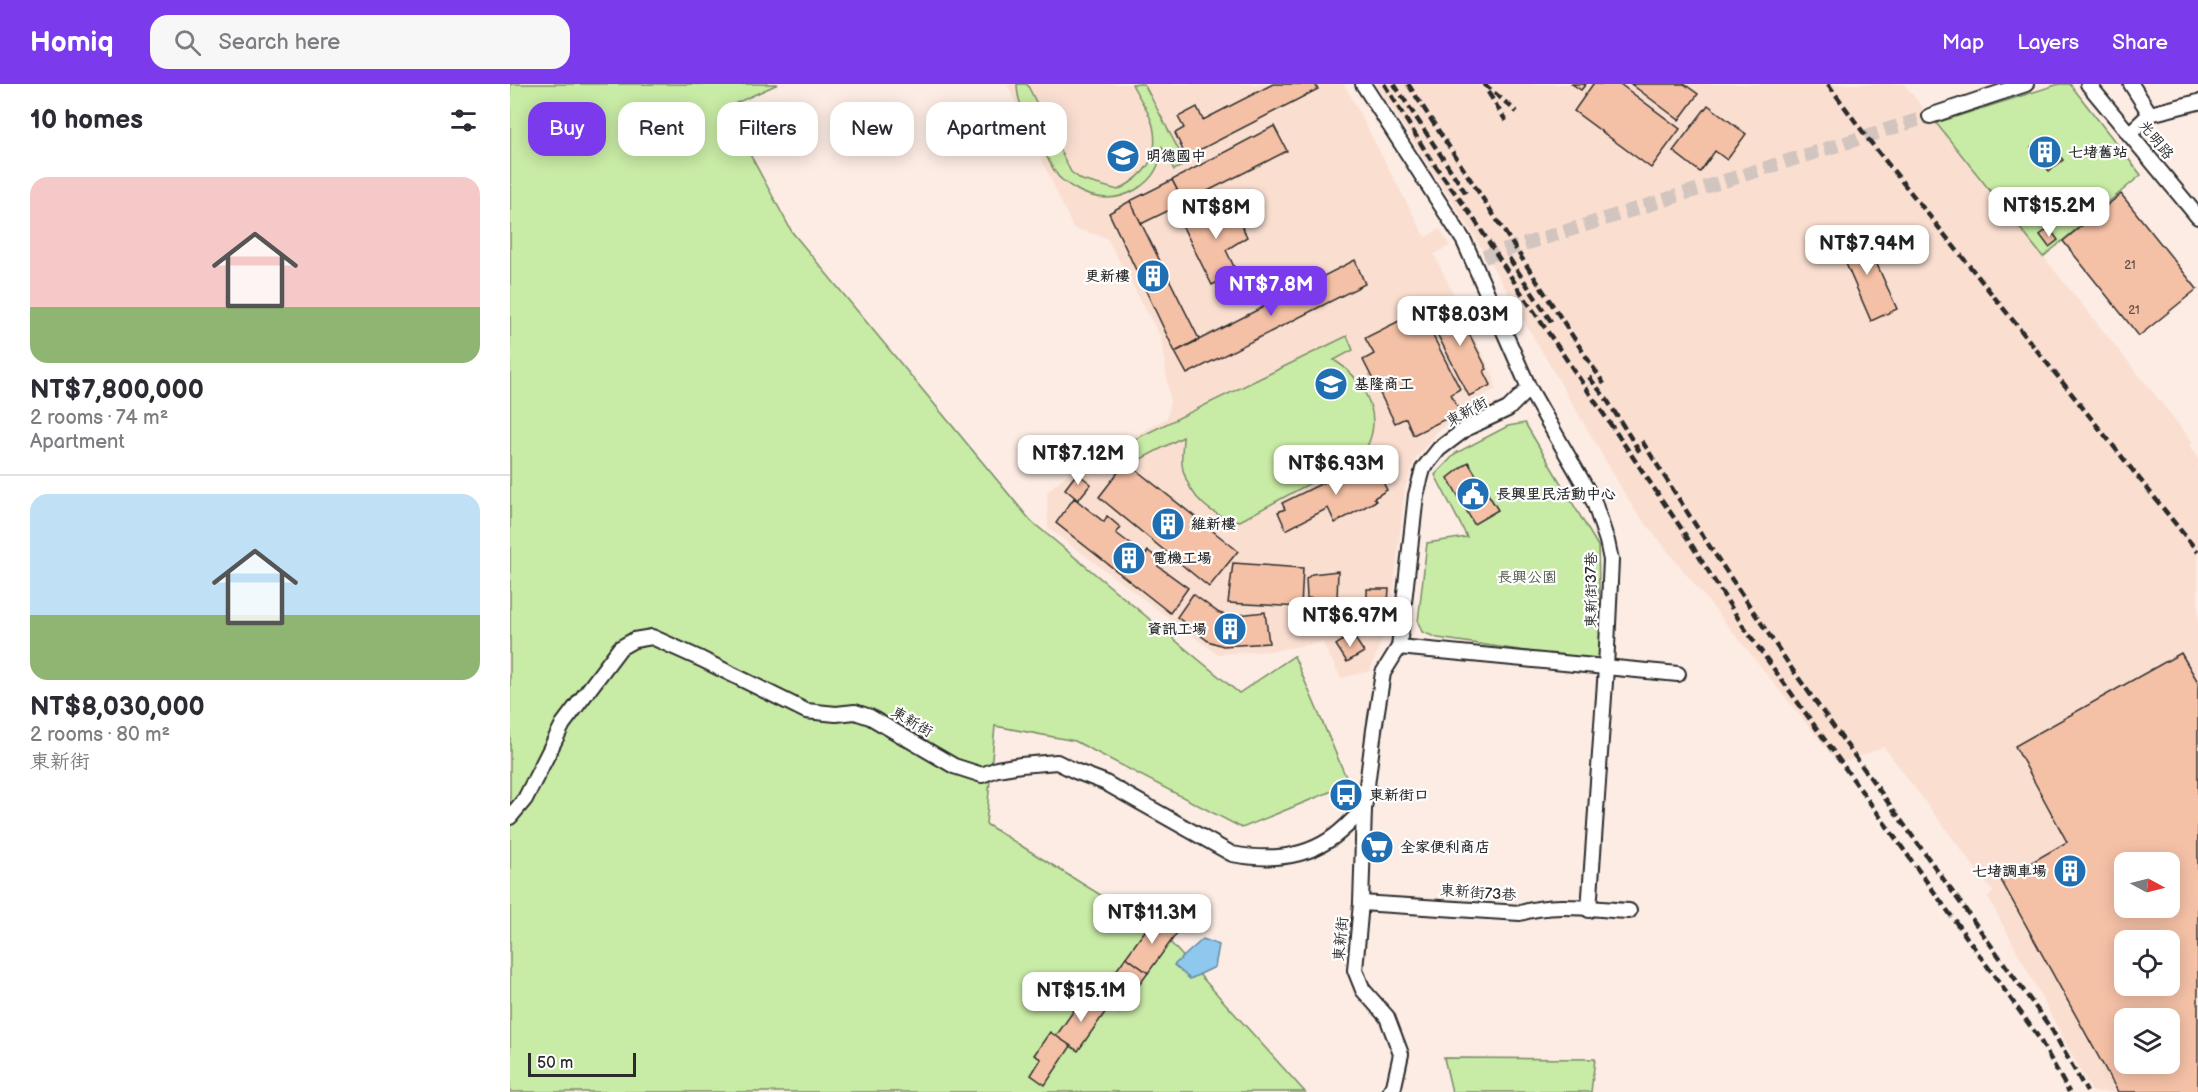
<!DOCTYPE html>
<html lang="en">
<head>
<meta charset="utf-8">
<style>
	:root { --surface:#fff; --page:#f7f7f7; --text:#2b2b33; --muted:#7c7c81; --line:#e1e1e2; --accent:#7c3aed }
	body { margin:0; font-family:"Balsamiq Sans","LXGW WenKai TC",sans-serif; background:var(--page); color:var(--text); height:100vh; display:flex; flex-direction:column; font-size:22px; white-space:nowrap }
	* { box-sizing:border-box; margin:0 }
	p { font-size:20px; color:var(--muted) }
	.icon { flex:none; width:33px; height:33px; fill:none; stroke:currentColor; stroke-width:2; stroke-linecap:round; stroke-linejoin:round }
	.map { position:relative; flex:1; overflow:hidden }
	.sheet { display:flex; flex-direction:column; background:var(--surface); width:510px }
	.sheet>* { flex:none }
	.banner { position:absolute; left:18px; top:18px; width:570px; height:54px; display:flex; gap:12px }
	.needle { width:39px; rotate:97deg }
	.fabs { position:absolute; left:1604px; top:768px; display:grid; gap:12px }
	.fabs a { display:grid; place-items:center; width:66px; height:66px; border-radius:12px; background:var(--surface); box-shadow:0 3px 15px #0003; font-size:30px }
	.scale { position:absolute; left:18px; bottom:15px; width:108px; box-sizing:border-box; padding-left:6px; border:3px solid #2b2b2b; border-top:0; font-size:16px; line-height:21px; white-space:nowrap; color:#2b2b2b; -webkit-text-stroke:4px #fff; paint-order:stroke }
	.price { position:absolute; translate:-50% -51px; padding:0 14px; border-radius:12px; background:#fff; color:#222; font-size:20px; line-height:39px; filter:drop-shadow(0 2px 3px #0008) }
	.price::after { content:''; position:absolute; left:50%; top:36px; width:18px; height:14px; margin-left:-9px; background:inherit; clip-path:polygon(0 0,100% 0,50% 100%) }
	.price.current { background:var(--accent); color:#fff }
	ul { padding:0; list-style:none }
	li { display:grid; align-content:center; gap:12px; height:318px; padding:0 30px }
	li+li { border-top:2px solid var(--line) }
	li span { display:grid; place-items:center; height:186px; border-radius:18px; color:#555 }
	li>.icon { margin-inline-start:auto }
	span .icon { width:108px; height:108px; fill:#fffc; stroke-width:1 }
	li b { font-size:26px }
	h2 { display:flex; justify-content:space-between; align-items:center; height:72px; padding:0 30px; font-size:26px }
	.pill { padding:0 21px; border-radius:18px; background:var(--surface); box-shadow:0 3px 15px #0003; font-size:21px; line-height:54px }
	.pill.current { background:var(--accent); color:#fff }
	header { display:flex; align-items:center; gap:36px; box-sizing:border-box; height:84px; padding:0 30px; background:var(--accent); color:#fff }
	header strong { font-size:28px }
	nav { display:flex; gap:33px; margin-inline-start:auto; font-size:21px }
	.search { width:420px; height:54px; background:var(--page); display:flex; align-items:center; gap:15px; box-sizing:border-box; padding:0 21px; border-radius:18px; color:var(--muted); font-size:22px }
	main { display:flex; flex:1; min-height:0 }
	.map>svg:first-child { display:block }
	.built { fill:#fadfd1; fill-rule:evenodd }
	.green { fill:#c8eba5; stroke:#7a8b68; stroke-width:1.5 }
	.water { fill:#8ec8ee; stroke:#6689a0; stroke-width:1.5 }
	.building { fill:#f5c1a6; stroke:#2b2b2b; stroke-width:1.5; fill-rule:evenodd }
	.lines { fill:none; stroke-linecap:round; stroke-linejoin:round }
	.minor-tunnel { stroke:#d2c5bf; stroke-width:14; stroke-dasharray:14 7; stroke-linecap:butt }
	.minor-casing { stroke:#2b2b2b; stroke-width:18 }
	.minor { stroke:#fff; stroke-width:14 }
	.rail { stroke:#2b2b2b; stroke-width:4.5; stroke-dasharray:9 4.5; stroke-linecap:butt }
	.labels { text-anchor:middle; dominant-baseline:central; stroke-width:4.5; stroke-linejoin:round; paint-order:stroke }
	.number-label { font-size:12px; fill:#5e504a }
	.street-label { font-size:15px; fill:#2b2b2b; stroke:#fff }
	.poi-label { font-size:15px; font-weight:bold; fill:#2b2b2b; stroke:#fff; text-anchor:start }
	.park-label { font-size:15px; fill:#525b4a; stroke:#fff }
</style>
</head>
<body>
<header>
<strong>Homiq</strong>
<div class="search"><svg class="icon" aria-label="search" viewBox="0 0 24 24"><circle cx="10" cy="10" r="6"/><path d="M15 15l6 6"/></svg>Search here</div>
<nav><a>Map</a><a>Layers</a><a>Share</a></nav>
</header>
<main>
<section class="sheet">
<h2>10 homes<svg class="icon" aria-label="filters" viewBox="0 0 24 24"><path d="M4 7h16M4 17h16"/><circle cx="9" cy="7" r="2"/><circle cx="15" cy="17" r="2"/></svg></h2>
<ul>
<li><span style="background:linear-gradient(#f6c9c9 70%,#8fb573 0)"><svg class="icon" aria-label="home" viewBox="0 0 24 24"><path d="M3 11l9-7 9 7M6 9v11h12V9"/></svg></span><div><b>NT$7,800,000</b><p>2 rooms · 74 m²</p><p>Apartment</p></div></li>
<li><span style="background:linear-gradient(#bfe0f5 65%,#8fb573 0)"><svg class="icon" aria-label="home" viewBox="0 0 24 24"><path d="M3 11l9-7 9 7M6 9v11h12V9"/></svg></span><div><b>NT$8,030,000</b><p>2 rooms · 80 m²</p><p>東新街</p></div></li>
</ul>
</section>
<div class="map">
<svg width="1688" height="1008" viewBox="0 0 1688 1008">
	<rect width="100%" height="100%" fill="#fcece4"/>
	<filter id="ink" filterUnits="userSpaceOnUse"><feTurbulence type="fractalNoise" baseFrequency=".0167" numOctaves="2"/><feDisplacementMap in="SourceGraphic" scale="12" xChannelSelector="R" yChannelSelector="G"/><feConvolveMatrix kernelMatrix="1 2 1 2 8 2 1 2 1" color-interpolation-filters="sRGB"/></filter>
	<g filter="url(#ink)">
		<g class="built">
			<polygon points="497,0 834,0 915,153 930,145 940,162 924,170 984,294 985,306 959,319 927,348 905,376 895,404 881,532 860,587 831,594 812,558 762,567 707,570 538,444 537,408 568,381 657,334 660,317 651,254 597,154 563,144"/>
			<path d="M866 0H1394L1683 358 1679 361 1688 372V1008H1582L1478 813 1483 808 1374 663 1329 680 1123 424 971 163ZM1614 778H1659V824H1614ZM1614 856H1659V902H1614ZM1614 934H1659V980H1614Z"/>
		</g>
		<g class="green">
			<polygon points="0,0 268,0 215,24 282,148 521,437 729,609 784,572 839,700 732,744 565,657 485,642 476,740 652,849 795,1008 0,1008"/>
			<path d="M507 0H517L561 88 572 96 608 106C635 92 650 74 643 42 640 28 628 13 622 0H634L676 80 664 86 652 63C651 81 643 95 627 105 605 118 584 117 562 103 558 100 551 96 548 92 539 80 533 64 526 51 517 33 507 20 507 0Z"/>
			<polygon points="1549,0 1560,0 1631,91 1533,173 1426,39"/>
			<path d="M837 252 843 266 824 276C850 292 872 326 859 358 857 363 854 367 852 371L730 437C702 434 680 413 673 386 670 376 673 364 673 353L631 375 623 356Z"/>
			<polygon points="1015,339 1088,462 1091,578 928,554 912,548 908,538 917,459 957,453 925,391 946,369 998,342"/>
			<polygon points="934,974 1085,975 1081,1008 942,1008"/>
		</g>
		<polygon class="water" points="693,855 709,861 705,883 680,895 664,881"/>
		<g class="building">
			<polygon points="763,0 805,0 808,5 676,73 665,49 674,44 668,33 687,23 693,36"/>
			<polygon points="1062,0 1076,0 1071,6"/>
			<polygon points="1083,0 1110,0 1170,45 1141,84 1064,27"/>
			<polygon points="1121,0 1174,0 1188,10 1169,36"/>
			<polygon points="1198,21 1236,50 1217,76 1205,67 1190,88 1163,67"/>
			<polygon points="764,42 777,67 674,119 662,96"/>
			<polygon points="1535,52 1553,76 1539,87 1521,63"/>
			<polygon points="662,96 674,119 631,140 620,117"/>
			<polygon points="1611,110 1687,205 1629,252 1553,157"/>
			<polygon points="620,117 689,255 665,268 599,129"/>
			<polygon points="720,117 737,153 716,166 727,189 702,201 672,141"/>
			<polygon points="1539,144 1548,156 1539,163 1530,151"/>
			<polygon points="1352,147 1387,225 1361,237 1327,159"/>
			<polygon points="845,176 855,200 677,290 665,268"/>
			<polygon points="940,212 977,285 974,287 981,301 959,312 918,232 929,227 926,220"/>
			<polygon points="891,236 894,243 903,238 908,248 918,242 950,305 941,310 950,328 903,351 896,334 885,339 853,276 864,270 855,254"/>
			<polygon points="861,375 877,406 864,414 866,417 825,439 818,424 776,446 768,428 775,425 772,419"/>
			<polygon points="616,378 728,467 699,503 589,413"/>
			<polygon points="958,378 988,426 964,440 938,394"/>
			<polygon points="567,389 581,400 568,416 555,405"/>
			<polygon points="564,414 594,438 597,432 611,444 606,449 635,471 638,467 652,477 648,482 678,504 660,529 546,439"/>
			<polygon points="723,479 793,484 791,523 718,519"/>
			<polygon points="828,487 827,516 797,514 796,495 802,490"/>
			<polygon points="857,505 879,505 878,517 857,517"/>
			<polygon points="683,510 709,529 719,532 755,528 759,559 713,562 698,557 667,533"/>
			<polygon points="842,550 854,568 837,578 826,561"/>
			<path d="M1671 569 1688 598V1008H1608L1491 796 1557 758 1505 662ZM1614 778H1659V824H1614ZM1614 856H1659V902H1614ZM1614 934H1659V980H1614Z"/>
			<polygon points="645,833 667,849 638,889 616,873"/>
			<polygon points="616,873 638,889 609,929 587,913"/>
			<polygon points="574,912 596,927 568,967 546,952"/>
			<polygon points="540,948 561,962 535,1001 521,991 531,975 524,971"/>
		</g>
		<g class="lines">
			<polyline class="minor-tunnel" points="974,173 1420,32"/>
			<g class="minor-casing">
				<g id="minor">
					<polyline points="853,0 954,157 1019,304 1084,418 1097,457 1101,476 1096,584 1079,826"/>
					<polyline points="1578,0 1688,133"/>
					<polyline points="1621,0 1640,30"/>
					<polyline points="1420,32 1516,0"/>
					<polyline points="1619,50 1640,30 1688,18"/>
					<polyline points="889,563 1168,590"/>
					<path d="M0 733 15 715 53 640 110 564 124 556 142 553 191 575 296 627 326 630 345 628 360 633 444 682 472 691 487 685 511 681 547 678 565 687 594 698 722 770C754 776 790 775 819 756 832 748 843 735 854 725"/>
					<path d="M851 819 1010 829C1046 818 1082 825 1119 827"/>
					<polyline points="880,1008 884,1002 891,970 877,933 853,906 845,886 851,819 854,725 864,646 873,589 889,563 906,411 913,385 929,365 957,344 998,325 1019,304"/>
				</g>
			</g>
			<use href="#minor" class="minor"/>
			<g class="rail">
				<polyline points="874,0 921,76 964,135 1010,207 1171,444 1233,542 1529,954 1559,1008"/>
				<polyline points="884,0 957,111"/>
				<polyline points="898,0 1094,300"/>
				<polyline points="974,0 1007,28"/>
				<polyline points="1318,0 1358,55 1688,468"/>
				<polyline points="978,8 996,37"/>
				<polyline points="999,174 1042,239"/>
				<polyline points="1079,293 1097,316 1131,370"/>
				<polyline points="1132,357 1188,445 1282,585 1542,946 1577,1008"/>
			</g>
		</g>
	</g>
	<defs>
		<g id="building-disc" transform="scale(1.725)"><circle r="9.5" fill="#1f6fb2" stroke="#fff"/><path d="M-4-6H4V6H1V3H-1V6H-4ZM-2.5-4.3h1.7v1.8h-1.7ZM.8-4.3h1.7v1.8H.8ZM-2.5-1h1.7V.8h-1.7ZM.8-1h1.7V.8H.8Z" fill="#fff"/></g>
		<g id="school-disc" transform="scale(1.725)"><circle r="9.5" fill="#1f6fb2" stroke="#fff"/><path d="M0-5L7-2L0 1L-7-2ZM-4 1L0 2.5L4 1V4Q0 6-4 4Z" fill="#fff"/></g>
		<g id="civic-disc" transform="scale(1.725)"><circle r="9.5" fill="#1f6fb2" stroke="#fff"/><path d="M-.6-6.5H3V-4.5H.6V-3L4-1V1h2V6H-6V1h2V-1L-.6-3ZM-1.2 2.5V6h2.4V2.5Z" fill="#fff"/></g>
		<g id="bus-disc" transform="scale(1.725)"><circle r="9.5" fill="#1f6fb2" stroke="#fff"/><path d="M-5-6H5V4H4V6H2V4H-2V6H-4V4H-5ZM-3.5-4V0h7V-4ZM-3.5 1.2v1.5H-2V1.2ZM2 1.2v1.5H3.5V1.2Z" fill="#fff"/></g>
		<g id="supermarket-disc" transform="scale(1.725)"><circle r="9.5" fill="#1f6fb2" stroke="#fff"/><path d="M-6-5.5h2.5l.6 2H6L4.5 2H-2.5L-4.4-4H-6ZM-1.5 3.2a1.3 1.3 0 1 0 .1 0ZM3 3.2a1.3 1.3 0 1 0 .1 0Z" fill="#fff"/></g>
	</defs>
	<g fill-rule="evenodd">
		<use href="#building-disc" x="1535" y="68"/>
		<use href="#school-disc" x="613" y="72"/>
		<use href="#building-disc" x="643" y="192"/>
		<use href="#school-disc" x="821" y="300"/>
		<use href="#civic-disc" x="963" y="410"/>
		<use href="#building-disc" x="658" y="440"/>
		<use href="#building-disc" x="619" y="474"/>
		<use href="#building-disc" x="720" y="545"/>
		<use href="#bus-disc" x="836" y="711"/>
		<use href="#supermarket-disc" x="867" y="763"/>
		<use href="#building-disc" x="1560" y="787"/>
	</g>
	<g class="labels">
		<g class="number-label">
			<text x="1620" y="181">21</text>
			<text x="1624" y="226">21</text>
		</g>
		<g class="street-label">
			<text transform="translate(1646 56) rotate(51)">光明路</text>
			<text transform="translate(957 328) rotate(-29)">東新街</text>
			<text transform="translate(1081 506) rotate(-90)">東新街37巷</text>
			<text transform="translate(402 638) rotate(30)">東新街</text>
			<text transform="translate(968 809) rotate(4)">東新街73巷</text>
			<text transform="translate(831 855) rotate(-85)">東新街</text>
		</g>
		<g class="poi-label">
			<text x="1558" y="68">七堵舊站</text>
			<text x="636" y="72">明德國中</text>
			<text x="620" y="192" text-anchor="end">更新樓</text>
			<text x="844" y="300">基隆商工</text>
			<text x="986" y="410">長興里民活動中心</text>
			<text x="681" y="440">維新樓</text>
			<text x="642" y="474">電機工場</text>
			<text x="697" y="545" text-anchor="end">資訊工場</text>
			<text x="859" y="711">東新街口</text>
			<text x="890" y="763">全家便利商店</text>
			<text x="1537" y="787" text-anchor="end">七堵調車場</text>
		</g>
		<g class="park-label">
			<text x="1017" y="493">長興公園</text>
		</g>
	</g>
</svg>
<div class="fabs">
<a><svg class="needle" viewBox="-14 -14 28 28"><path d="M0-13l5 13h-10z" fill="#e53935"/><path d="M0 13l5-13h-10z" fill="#7c7c81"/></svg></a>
<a><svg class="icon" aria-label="locate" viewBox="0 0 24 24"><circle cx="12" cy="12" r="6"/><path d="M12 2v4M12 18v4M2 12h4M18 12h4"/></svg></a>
<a><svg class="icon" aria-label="layers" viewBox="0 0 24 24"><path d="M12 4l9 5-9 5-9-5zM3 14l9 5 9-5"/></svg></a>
</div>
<div class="scale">50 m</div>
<b class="price" style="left:1539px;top:154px">NT$15.2M</b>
<b class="price" style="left:706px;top:156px">NT$8M</b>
<b class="price" style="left:1357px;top:192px">NT$7.94M</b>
<b class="price current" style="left:761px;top:233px">NT$7.8M</b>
<b class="price" style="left:950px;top:263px">NT$8.03M</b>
<b class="price" style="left:568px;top:402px">NT$7.12M</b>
<b class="price" style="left:826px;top:412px">NT$6.93M</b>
<b class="price" style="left:840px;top:564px">NT$6.97M</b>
<b class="price" style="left:642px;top:861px">NT$11.3M</b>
<b class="price" style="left:571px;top:939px">NT$15.1M</b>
<div class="banner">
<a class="pill current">Buy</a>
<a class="pill">Rent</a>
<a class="pill">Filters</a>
<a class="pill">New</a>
<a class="pill">Apartment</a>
</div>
</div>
</main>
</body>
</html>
